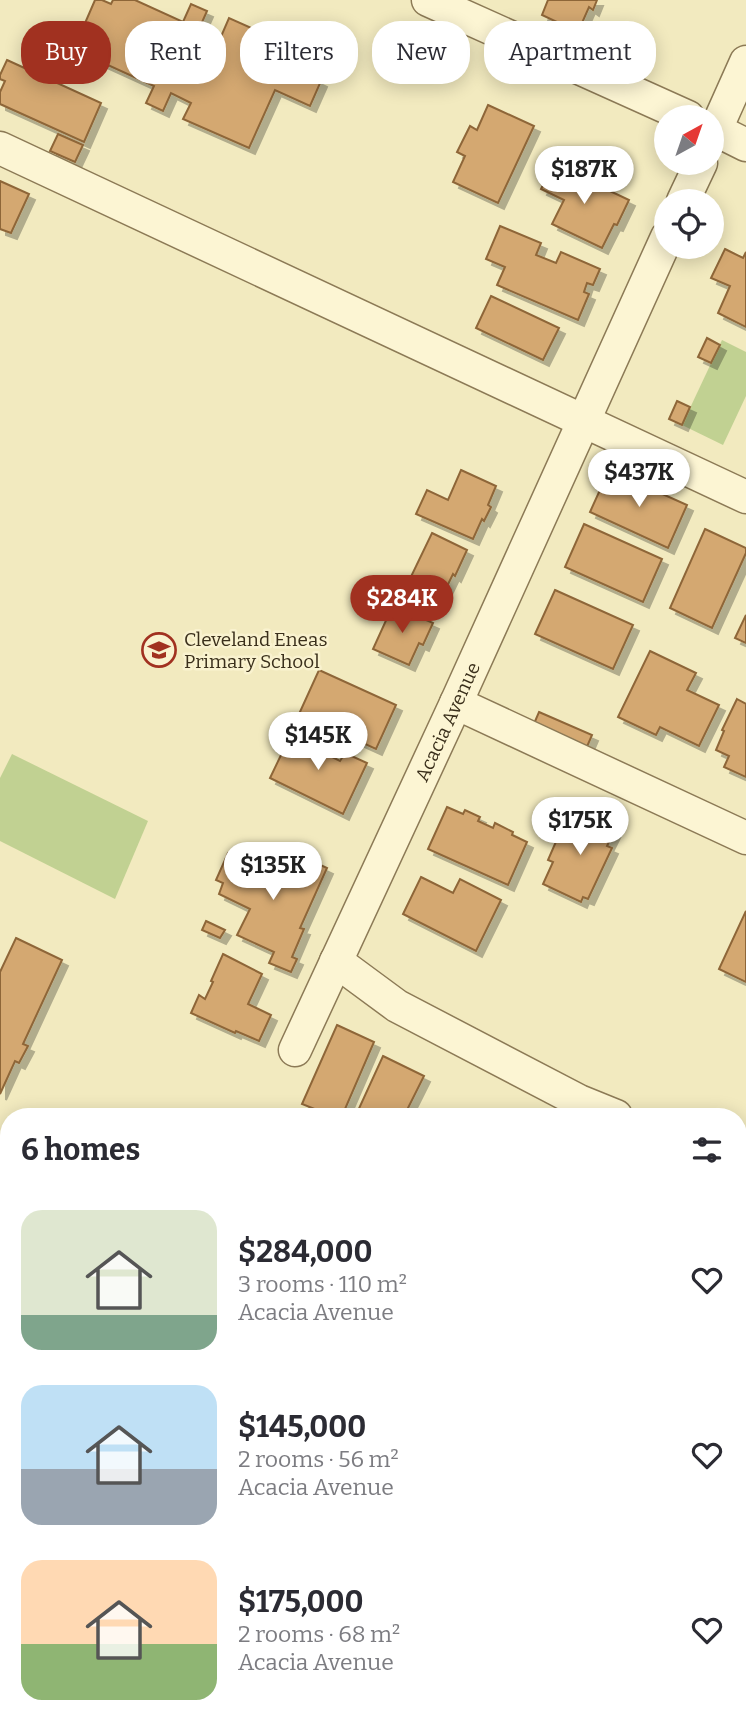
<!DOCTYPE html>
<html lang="en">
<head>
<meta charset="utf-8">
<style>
	:root { --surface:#fff; --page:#f2f2f3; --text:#2b2b33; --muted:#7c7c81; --accent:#a13120 }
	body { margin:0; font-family:Bitter,serif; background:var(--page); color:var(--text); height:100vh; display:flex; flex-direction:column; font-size:26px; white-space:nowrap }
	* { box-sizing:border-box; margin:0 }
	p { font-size:23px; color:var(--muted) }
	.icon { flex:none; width:38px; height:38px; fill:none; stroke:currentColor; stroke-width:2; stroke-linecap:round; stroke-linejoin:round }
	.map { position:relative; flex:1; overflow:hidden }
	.sheet { position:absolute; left:0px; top:1108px; width:747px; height:625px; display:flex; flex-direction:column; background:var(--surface); border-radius:28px 28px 0 0; box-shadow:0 4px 18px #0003 }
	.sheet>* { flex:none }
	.hud { position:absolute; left:21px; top:21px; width:705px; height:63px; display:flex; gap:14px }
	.needle { width:46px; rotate:40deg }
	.fabs { position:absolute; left:654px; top:105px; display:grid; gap:14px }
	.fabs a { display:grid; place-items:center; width:70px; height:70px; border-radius:50%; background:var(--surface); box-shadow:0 4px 18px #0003; font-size:35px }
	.price { position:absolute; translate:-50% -60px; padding:0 16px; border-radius:24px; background:#fff; color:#222; font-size:23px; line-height:46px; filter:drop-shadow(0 2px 4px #0008) }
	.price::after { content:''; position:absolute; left:50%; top:42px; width:21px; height:16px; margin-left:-10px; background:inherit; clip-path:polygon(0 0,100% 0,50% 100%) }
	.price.on { background:var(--accent); color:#fff }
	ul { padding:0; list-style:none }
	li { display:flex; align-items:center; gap:21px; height:175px; padding:0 21px }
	li span { display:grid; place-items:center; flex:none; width:196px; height:140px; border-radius:21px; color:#555 }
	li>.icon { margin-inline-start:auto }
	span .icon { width:84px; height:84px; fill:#fffc; stroke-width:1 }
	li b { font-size:30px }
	h2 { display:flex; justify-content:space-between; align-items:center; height:84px; padding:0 21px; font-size:30px }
	.pill { padding:0 24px; border-radius:28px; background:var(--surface); box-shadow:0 4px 18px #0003; font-size:24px; line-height:63px }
	.pill.on { background:var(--accent); color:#fff }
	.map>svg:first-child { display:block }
	.green { fill:#c1d192 }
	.building { fill:#d4a871; stroke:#8e6639; stroke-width:2; filter:url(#shadow) }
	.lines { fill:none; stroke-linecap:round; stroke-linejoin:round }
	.minor-casing { stroke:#8c7a56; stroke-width:35 }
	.secondary-casing { stroke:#6e5b39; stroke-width:42 }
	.path { stroke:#8c7a56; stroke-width:4.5; stroke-dasharray:5 3.5; stroke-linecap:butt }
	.minor { stroke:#fcf5d3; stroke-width:32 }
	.secondary { stroke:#fcf5d3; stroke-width:38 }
	.labels { text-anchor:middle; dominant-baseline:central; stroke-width:5; stroke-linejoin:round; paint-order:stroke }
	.poi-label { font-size:19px; fill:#3a2f1b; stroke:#f9f2cf; text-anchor:start }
	.street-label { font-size:19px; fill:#3a2f1b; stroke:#f9f2cf }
</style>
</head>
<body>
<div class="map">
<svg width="746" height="1731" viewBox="0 0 746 1731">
	<defs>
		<filter id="shadow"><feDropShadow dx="6" dy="6" stdDeviation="0" flood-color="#0004"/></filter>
	</defs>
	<rect width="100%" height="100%" fill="#f2eabf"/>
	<g class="green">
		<polygon points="722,340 746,352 746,396 723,445 682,425"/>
		<polygon points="12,754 148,821 115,899 0,841 0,778"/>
	</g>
	<g class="building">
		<polygon points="95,0 102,0 111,4 113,0 135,0 183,22 191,4 207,11 199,29 220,39 229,18 294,47 289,58 305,65 302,72 321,81 310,106 275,90 249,148 183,119 191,103 171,93 163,111 146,103 154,86 88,56 94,44 79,37"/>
		<polygon points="548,0 597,0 593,10 589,7 578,32 542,15"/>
		<polygon points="7,60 101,103 84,142 0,104 0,92 5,81 0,79 0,75"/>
		<polygon points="488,105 534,126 498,203 453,182 465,156 457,152 470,126 477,130"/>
		<polygon points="58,134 83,145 75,162 50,151"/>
		<polygon points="553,164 629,200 617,225 614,224 602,248 552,224 564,200 541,189"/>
		<polygon points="0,181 29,194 11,233 0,229"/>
		<polygon points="500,226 541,243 536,255 556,263 561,252 600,269 593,285 587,283 584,292 589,294 578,320 497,285 505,267 486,259"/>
		<polygon points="725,249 743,258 746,252 746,327 718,313 730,286 711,278"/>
		<polygon points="491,296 559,328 543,360 476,328"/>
		<polygon points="707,338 720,345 711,363 698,357"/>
		<polygon points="677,401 690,407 682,425 669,419"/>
		<polygon points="461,470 496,486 488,505 491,507 484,521 482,519 473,539 416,514 427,490 448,500"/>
		<polygon points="609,470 687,505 668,548 590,512"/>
		<polygon points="584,524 662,559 643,602 565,567"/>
		<polygon points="705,529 746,548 746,553 712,628 670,608"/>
		<polygon points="432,533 467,550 455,576 453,574 439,603 406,587"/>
		<polygon points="555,590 633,625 613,669 535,634"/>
		<polygon points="393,605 433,623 423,645 419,643 409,665 373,649"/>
		<polygon points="746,615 746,643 735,638"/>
		<polygon points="650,651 696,673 687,690 719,705 699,746 660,727 656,735 618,717"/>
		<polygon points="319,670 396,705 376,749 299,714"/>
		<polygon points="737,699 746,704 746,777 724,767 729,756 716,750 724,731 722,730"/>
		<polygon points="539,712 592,735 586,749 533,726"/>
		<polygon points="294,728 315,738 312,747 340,761 345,753 367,763 343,814 270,778"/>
		<polygon points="447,807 463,814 465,810 480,817 478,821 493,828 495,823 513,832 512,835 527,842 508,885 428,849"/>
		<polygon points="578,810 616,828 607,846 612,848 588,899 583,897 581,902 543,884 553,862 548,860 561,830 567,833"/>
		<polygon points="228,853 260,868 264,861 286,872 295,853 327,868 300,928 304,929 292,957 297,959 291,972 269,963 274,952 237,935 250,909 219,894 223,883 216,880"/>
		<polygon points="421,877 453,893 460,879 501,900 476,951 403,914"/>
		<polygon points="746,911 746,982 719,969"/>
		<polygon points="206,921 225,930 220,938 202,930"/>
		<polygon points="16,938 62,960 23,1044 28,1046 19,1063 15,1061 0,1094 0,972"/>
		<polygon points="223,954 262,974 248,1004 271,1015 259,1041 236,1031 235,1033 191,1013 199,995 205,999 213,982 211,981"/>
		<polygon points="337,1025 374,1042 342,1116 332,1116 302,1104"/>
		<polygon points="383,1056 424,1076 404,1116 360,1116 356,1115"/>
		<polygon points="743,1240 746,1241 746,1299 738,1296 738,1244 741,1245"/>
		<polygon points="746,1396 746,1473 738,1469 738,1412"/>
		<polygon points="0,1468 9,1472 9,1502 0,1522"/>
		<polygon points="741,1550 746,1553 745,1642 738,1639 738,1557"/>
	</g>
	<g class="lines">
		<g class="minor-casing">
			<g id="minor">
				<polyline points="428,0 688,117"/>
				<polyline points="712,128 746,145"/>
				<polyline points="712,138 746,62"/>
				<polyline points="0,148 746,497"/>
				<polyline points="683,201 701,163"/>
				<polyline points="456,703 746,838"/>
				<polyline points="336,961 397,1006 579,1101 616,1116"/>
				<path id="s1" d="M295 1050 456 703 667 237"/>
				<polyline points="738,1169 746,1173"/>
				<polyline points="738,1518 746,1521"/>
			</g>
		</g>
		<g class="secondary-casing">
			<g id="secondary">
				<polyline points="0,1685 9,1689"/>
				<polyline points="86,1724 102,1731"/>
			</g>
		</g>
		<g class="path">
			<polyline points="9,1631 6,1636 9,1638"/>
			<polyline points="204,1724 221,1731"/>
		</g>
		<use href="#minor" class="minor"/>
		<use href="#secondary" class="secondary"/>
	</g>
	<defs>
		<g id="school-ring" transform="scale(1.75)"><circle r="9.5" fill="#f9f2cf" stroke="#a13120" stroke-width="1.5"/><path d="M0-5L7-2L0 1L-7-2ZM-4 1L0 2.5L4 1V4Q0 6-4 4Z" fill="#a13120"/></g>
	</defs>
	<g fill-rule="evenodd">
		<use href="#school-ring" x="159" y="650"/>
	</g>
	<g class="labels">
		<g class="poi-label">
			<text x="184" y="639">Cleveland Eneas<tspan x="184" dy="22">Primary School</tspan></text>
		</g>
		<g class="street-label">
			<text stroke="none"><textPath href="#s1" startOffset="362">Acacia Avenue</textPath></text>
		</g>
	</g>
</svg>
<div class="fabs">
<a><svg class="needle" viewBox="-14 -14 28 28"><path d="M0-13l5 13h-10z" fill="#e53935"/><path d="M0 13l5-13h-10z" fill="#7c7c81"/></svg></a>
<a><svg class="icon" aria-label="locate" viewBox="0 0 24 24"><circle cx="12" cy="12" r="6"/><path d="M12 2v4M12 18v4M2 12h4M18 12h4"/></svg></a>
</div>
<b class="price" style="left:584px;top:206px">$187K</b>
<b class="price" style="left:639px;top:509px">$437K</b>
<b class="price on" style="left:402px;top:635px">$284K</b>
<b class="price" style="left:318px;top:772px">$145K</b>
<b class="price" style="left:580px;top:857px">$175K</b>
<b class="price" style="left:273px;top:902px">$135K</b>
<div class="hud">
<a class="pill on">Buy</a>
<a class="pill">Rent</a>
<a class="pill">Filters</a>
<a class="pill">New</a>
<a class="pill">Apartment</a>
</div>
<section class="sheet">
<h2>6 homes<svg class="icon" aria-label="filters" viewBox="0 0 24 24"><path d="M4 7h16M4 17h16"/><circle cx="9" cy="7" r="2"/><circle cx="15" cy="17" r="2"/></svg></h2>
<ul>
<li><span style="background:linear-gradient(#dfe7d0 75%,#7fa58c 0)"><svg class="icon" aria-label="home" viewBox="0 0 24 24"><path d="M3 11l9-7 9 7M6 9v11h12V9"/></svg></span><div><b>$284,000</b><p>3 rooms · 110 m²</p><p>Acacia Avenue</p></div><svg class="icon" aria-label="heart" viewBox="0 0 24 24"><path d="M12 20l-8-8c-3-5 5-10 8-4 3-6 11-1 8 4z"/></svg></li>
<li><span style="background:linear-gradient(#bfe0f5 60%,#9aa5b1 0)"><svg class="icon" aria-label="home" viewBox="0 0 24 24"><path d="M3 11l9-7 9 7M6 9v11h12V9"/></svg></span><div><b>$145,000</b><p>2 rooms · 56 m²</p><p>Acacia Avenue</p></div><svg class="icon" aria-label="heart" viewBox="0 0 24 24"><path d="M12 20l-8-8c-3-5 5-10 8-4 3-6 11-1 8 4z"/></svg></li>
<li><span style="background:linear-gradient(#ffd9b3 60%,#8fb573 0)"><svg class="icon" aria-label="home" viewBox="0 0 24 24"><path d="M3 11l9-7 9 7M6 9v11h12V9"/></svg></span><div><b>$175,000</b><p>2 rooms · 68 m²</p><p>Acacia Avenue</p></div><svg class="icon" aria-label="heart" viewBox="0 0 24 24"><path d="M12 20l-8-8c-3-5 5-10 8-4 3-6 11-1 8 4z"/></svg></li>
</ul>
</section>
</div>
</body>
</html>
